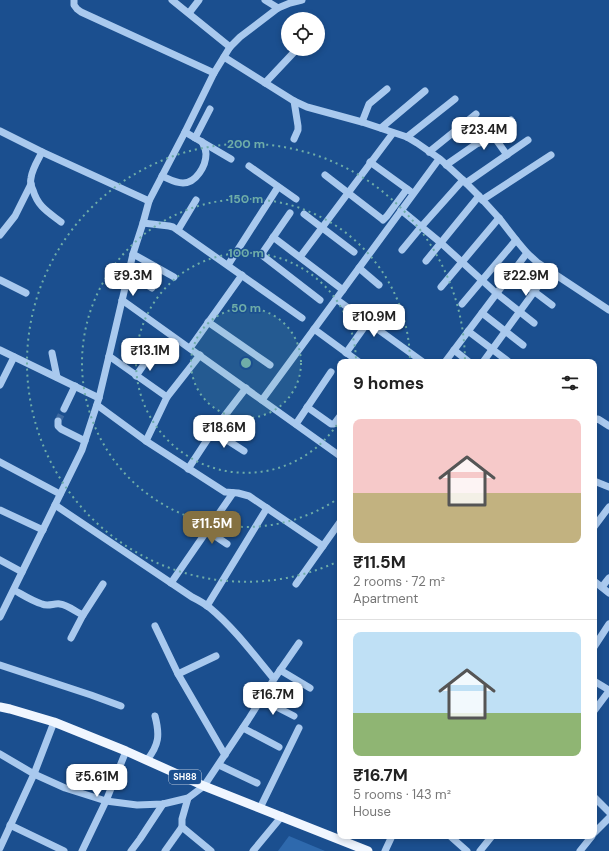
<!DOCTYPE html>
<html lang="en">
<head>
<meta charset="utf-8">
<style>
	:root { --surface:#fff; --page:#f2f2f2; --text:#222; --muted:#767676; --line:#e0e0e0; --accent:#857141 }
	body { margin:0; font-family:"DM Sans",sans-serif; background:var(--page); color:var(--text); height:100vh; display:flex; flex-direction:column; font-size:15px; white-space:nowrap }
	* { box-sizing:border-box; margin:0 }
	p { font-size:13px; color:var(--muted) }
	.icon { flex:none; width:22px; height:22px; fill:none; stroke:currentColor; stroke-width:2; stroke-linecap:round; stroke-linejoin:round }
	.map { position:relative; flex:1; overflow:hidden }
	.sheet { position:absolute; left:337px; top:359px; width:260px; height:480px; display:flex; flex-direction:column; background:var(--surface); border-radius:8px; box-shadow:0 2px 6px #0003 }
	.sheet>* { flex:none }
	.tools { position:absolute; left:281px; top:12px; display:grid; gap:8px }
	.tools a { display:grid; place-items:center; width:44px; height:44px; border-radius:50%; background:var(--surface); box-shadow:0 2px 6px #0003; font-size:20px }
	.price { position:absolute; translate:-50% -34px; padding:0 9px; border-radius:8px; background:#fff; color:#222; font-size:13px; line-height:26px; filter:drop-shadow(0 1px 2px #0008) }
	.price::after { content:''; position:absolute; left:50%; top:24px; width:12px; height:9px; margin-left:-6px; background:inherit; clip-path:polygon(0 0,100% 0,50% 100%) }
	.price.on { background:var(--accent); color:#fff }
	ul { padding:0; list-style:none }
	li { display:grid; align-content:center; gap:8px; height:212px; padding:0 16px }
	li+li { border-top:1px solid var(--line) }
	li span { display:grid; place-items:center; height:124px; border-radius:8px; color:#555 }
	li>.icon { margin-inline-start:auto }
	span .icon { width:72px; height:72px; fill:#fffc; stroke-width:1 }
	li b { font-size:17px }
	h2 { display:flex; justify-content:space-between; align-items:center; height:48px; padding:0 16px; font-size:17px }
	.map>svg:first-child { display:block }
	.green { fill:#2e69ad }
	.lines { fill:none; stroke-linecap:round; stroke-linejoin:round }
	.minor-tunnel { stroke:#3d69a0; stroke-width:7; stroke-dasharray:7 3.5; stroke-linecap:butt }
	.minor { stroke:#a9c9ee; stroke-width:7 }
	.major { stroke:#f0f6ff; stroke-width:9 }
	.ring { fill:none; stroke:#6fada8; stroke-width:2; stroke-dasharray:2 4 }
	.labels { text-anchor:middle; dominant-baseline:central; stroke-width:3; stroke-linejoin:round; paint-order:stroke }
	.shield { fill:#1b4f8f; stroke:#bbcadd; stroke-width:1 }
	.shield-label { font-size:9px; font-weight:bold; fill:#fff }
	.centre { fill:#6fada8; stroke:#1b4f8f; stroke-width:2 }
	.ring-label { font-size:12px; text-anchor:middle; font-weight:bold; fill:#6fada8; stroke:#1b4f8f; stroke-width:3; stroke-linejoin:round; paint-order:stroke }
</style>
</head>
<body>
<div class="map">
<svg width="609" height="851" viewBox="0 0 609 851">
	<rect width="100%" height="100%" fill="#1b4f8f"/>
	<polygon class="green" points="289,836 325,851 278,851"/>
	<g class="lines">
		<polyline class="minor-tunnel" points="58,421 64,409"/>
		<g class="minor">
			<polyline points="74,0 74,5 77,9 81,12 214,73"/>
			<polyline points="172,0 230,47"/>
			<polyline points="265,0 278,8"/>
			<polyline points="189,13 199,0"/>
			<polyline points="224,57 294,101 307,107 362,122 407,137 417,143 440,159 463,180 479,196 499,218 516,240 527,253 538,263 609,310"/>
			<polyline points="265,83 297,49"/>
			<polyline points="362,122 369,104 387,89"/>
			<polyline points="463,124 479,143"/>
			<polyline points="381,128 425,91"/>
			<polyline points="0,131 42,152 149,201"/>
			<polyline points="185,132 231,159"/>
			<polyline points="492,134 507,155"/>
			<polyline points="407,137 455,99"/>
			<polyline points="195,138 210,109"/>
			<polyline points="294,139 298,130 298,126 294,101"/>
			<path d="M42 152C38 160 32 169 31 178 30 182 31 186 33 190 38 207 48 212 61 222"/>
			<polyline points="429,152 476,114"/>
			<polyline points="370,162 410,191"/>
			<polyline points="446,165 511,120"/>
			<polyline points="249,166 296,199"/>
			<polyline points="325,175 382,219 383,220 387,216 407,189"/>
			<path d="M162 176C169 179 175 183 183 183 196 183 206 166 206 154 206 149 204 146 202 142"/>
			<polyline points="466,183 528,140"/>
			<polyline points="482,200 551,155"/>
			<polyline points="401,210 441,243 496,293 534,323"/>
			<polyline points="290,213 263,252 263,256 320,300"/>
			<polyline points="304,214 354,252"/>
			<polyline points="143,223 169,226 173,227 302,318"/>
			<polyline points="178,230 196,200"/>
			<polyline points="0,235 15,216 31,184"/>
			<polyline points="273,237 343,290"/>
			<polyline points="402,250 421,227 463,180"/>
			<polyline points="133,254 174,277"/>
			<polyline points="300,257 393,133"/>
			<polyline points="426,261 479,196"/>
			<polyline points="228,265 278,187"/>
			<polyline points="359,268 379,285"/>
			<polyline points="128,273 152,288"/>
			<polyline points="511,274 552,305"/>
			<polyline points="0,280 26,293"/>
			<polyline points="441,287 499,218"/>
			<polyline points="336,299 423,362"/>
			<polyline points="122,300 340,456"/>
			<polyline points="462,304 516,240"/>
			<polyline points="482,313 523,345"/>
			<polyline points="208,322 270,365"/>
			<polyline points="314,329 359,362"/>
			<polyline points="468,331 509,362"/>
			<polyline points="190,348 242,275"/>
			<polyline points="0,350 99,398"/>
			<polyline points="454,350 469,362"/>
			<polyline points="52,353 57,377"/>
			<polyline points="346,353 368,322"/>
			<polyline points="109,356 167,397"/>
			<polyline points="445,362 527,253"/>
			<polyline points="483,362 550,270"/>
			<polyline points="136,376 149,357"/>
			<polyline points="0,385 14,357"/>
			<polyline points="262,400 439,159"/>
			<polyline points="97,405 146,441 225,492 238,493 249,496 323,546"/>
			<polyline points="307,407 331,424 334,424 340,416"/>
			<polyline points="64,409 75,386"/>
			<polyline points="594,420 598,419 609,426"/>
			<polyline points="58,421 58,426 61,429 85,441"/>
			<polyline points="296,424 331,372"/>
			<polyline points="213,431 244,451"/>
			<polyline points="146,441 167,397 200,355"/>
			<polyline points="0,462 60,494"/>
			<polyline points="188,469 213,431 246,388"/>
			<polyline points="594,481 609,487"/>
			<path d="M55 505 192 597C198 600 205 604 210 608 234 628 254 655 274 679"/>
			<polyline points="0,510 43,530"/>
			<polyline points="187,517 227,544"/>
			<polyline points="594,527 609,507"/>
			<polyline points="0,560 22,572"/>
			<polyline points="594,581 609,593"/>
			<polyline points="171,583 233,493"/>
			<polyline points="296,584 340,522"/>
			<polyline points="602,587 609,578"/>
			<path d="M14 590C23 595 32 601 42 604 48 607 54 603 60 604 68 605 76 612 83 615"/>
			<polyline points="207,606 267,508"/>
			<polyline points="0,617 82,450 99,398 109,356 133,254 143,223 149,201 185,132 214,73 230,47 240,37 278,8 290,3 302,0"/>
			<polyline points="155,626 178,674 225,755"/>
			<polyline points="71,638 83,615 103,584"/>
			<polyline points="594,647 609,624"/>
			<polyline points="0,665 91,695 121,706"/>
			<polyline points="280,670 310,688"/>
			<polyline points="178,674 216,656"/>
			<polyline points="594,681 609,690"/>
			<polyline points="261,699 294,716"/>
			<polyline points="594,711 609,691"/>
			<polyline points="243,728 279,747"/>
			<polyline points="0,754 34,774 65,788 106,801 137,805 163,804 188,798 204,786 248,720 274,679 299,643"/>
			<path d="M147 760C159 745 160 735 155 716"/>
			<polyline points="219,765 257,783"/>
			<polyline points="594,797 609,812"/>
			<polyline points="188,798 182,819 182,827 211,851"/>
			<polyline points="260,808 299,728"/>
			<polyline points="10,825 64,851"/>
			<polyline points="594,833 609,818"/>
			<polyline points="450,836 467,851"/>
			<polyline points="0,848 34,774 54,722"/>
			<polyline points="82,851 106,801 126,751"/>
			<polyline points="131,851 140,839 163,804"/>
			<polyline points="165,851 182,827"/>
			<polyline points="253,851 282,816"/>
			<polyline points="385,851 392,836"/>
			<polyline points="480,851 492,836"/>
			<polyline points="580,851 592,836"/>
		</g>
		<polyline class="major" points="0,707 10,709 54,722 126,751 204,786 368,851"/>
	</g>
	<circle cx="246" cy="363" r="55" fill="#6fada8" fill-opacity=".12"/>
	<g class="ring">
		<circle cx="246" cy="363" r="55"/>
		<path d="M340 420A110 110 0 1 1 356 361"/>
		<path d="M339 498A164 164 0 1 1 410 362"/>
		<path d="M339 561A219 219 0 1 1 465 361"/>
	</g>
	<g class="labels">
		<rect class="shield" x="169" y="770" width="32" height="14" rx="3"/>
		<g class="shield-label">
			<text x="185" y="777">SH88</text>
		</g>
	</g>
	<circle cx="246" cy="363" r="6" class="centre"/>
	<g class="ring-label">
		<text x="246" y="148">200 m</text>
		<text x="246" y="203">150 m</text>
		<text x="246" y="257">100 m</text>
		<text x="246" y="312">50 m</text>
	</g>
</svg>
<div class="tools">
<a><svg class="icon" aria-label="locate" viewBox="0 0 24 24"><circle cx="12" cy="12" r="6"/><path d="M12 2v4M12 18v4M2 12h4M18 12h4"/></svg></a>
</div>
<b class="price" style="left:484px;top:151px">₹23.4M</b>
<b class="price" style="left:133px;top:297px">₹9.3M</b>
<b class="price" style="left:526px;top:297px">₹22.9M</b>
<b class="price" style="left:374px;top:338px">₹10.9M</b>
<b class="price" style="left:150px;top:372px">₹13.1M</b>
<b class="price" style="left:224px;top:449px">₹18.6M</b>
<b class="price on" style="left:212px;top:545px">₹11.5M</b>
<b class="price" style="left:273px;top:716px">₹16.7M</b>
<b class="price" style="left:97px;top:798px">₹5.61M</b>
<section class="sheet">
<h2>9 homes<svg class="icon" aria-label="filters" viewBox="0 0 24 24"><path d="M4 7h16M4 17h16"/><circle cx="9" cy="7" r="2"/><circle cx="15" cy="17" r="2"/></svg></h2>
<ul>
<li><span style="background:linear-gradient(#f6c9c9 60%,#c2b280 0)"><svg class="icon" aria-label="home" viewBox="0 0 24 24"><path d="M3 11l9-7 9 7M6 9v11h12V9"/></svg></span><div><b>₹11.5M</b><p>2 rooms · 72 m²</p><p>Apartment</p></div></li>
<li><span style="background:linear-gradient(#bfe0f5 65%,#8fb573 0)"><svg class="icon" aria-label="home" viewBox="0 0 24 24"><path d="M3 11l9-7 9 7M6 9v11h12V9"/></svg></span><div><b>₹16.7M</b><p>5 rooms · 143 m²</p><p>House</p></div></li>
</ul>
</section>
</div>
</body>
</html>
